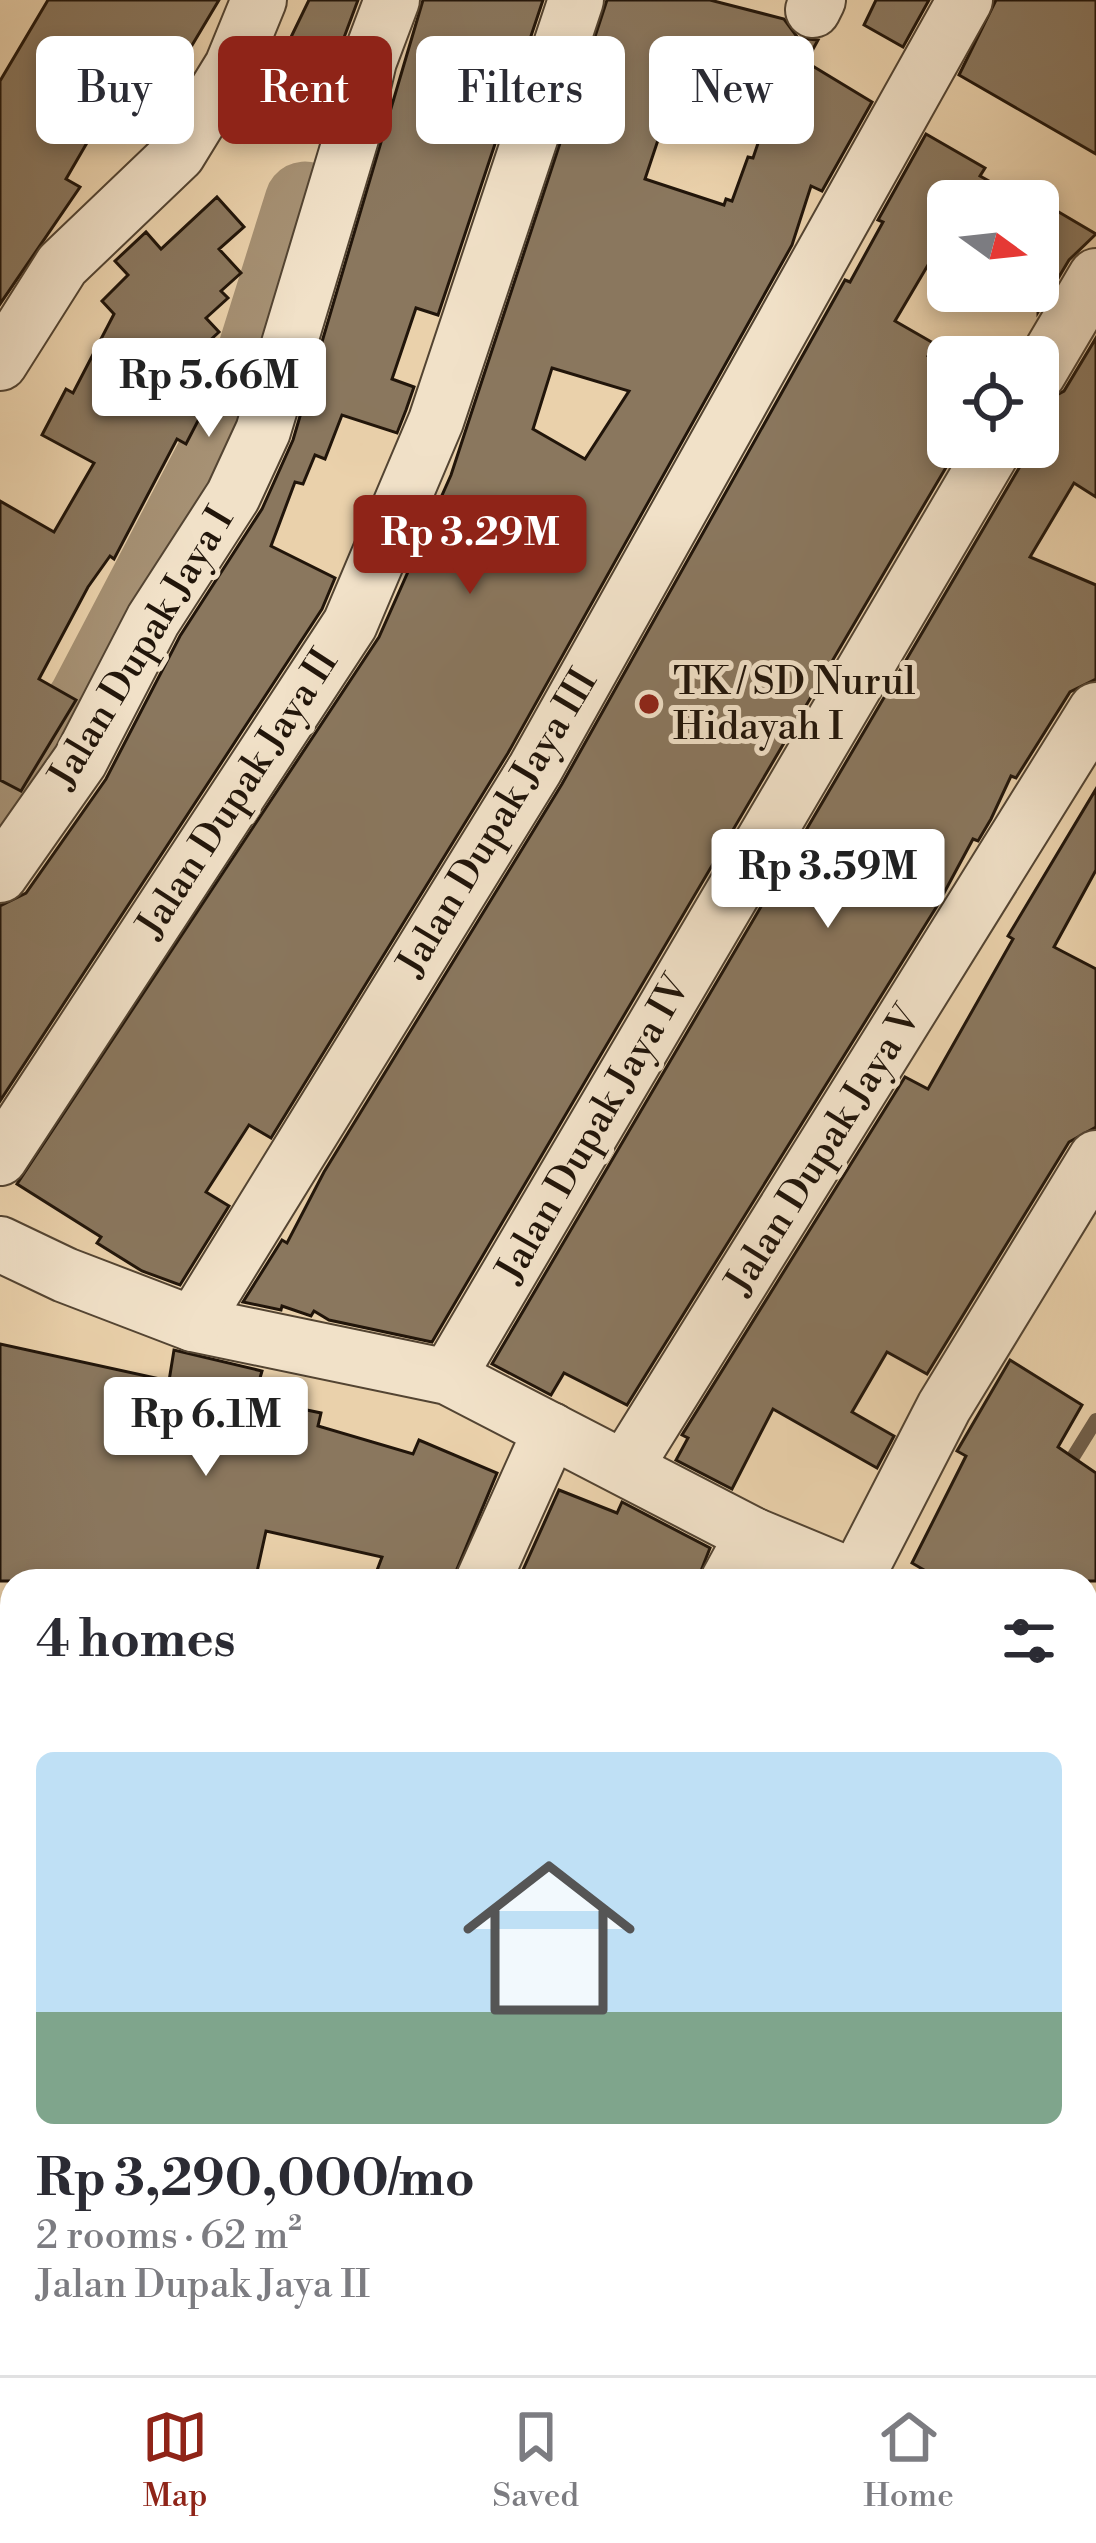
<!DOCTYPE html>
<html lang="en">
<head>
<meta charset="utf-8">
<style>
	:root { --surface:#fff; --page:#f2f2f3; --text:#2b2b33; --muted:#7c7c81; --line:#e1e1e2; --accent:#8f2418 }
	body { margin:0; font-family:"Libre Bodoni",serif; background:var(--page); color:var(--text); height:100vh; display:flex; flex-direction:column; font-size:45px; white-space:nowrap }
	* { box-sizing:border-box; margin:0 }
	p { font-size:39px; color:var(--muted) }
	.icon { flex:none; width:66px; height:66px; fill:none; stroke:currentColor; stroke-width:2; stroke-linecap:round; stroke-linejoin:round }
	.map { position:relative; flex:1; overflow:hidden }
	.drawer { position:absolute; left:0px; top:1569px; width:1098px; height:807px; display:flex; flex-direction:column; background:var(--surface); border-radius:36px 36px 0 0; box-shadow:0 6px 18px #0003 }
	.drawer>* { flex:none }
	.banner { position:absolute; left:36px; top:36px; width:1026px; height:108px; display:flex; gap:24px }
	.needle { width:78px; rotate:105deg }
	.fabs { position:absolute; left:927px; top:180px; display:grid; gap:24px }
	.fabs a { display:grid; place-items:center; width:132px; height:132px; border-radius:18px; background:var(--surface); box-shadow:0 6px 18px #0003; font-size:60px }
	.price { position:absolute; translate:-50% -102px; padding:0 27px; border-radius:12px; background:#fff; color:#222; font-size:39px; line-height:78px; filter:drop-shadow(0 3px 6px #0008) }
	.price::after { content:''; position:absolute; left:50%; top:72px; width:36px; height:27px; margin-left:-18px; background:inherit; clip-path:polygon(0 0,100% 0,50% 100%) }
	.price.on { background:var(--accent); color:#fff }
	ul { padding:0; list-style:none }
	li { display:grid; align-content:center; gap:24px; height:636px; padding:0 36px }
	li+li { border-top:3px solid var(--line) }
	li span { display:grid; place-items:center; height:372px; border-radius:18px; color:#555 }
	li>.icon { margin-inline-start:auto }
	span .icon { width:216px; height:216px; fill:#fffc; stroke-width:1 }
	li b { font-size:51px }
	h2 { display:flex; justify-content:space-between; align-items:center; height:144px; padding:0 36px; font-size:51px }
	.chip { padding:0 42px; border-radius:18px; background:var(--surface); box-shadow:0 6px 18px #0003; font-size:42px; line-height:108px }
	.chip.on { background:var(--accent); color:#fff }
	.menu { display:flex; justify-content:space-around; align-items:center; height:168px; border-top:3px solid var(--line); background:var(--surface); font-size:33px; color:var(--muted) }
	.menu a { display:grid; justify-items:center; gap:6px }
	.menu .on { color:var(--accent) }
	.map>svg:first-child { display:block }
	.lines { fill:none; stroke-linecap:round; stroke-linejoin:round }
	.stream { stroke:#715f4a; stroke-width:14 }
	.river { stroke:#a69174; stroke-width:81 }
	.building { fill:#8a775e; stroke:#21150a; stroke-width:3; fill-rule:evenodd }
	.minor-casing { stroke:#534432; stroke-width:58 }
	.minor { stroke:#f1e1c8; stroke-width:54 }
	.rail-casing { stroke:#21150a; stroke-width:14 }
	.rail { stroke:#f1e1c8; stroke-width:9; stroke-dasharray:27; stroke-linecap:butt }
	.poi-dot { fill:#8f2418; stroke:#f1e1c8; stroke-width:4.5 }
	.labels { text-anchor:middle; dominant-baseline:central; stroke-width:10; stroke-linejoin:round; paint-order:stroke }
	.street-label { font-size:39px; fill:#21150a; stroke:#f1e1c8 }
	.poi-label { font-size:39px; fill:#21150a; stroke:#f1e1c8; text-anchor:start }
</style>
</head>
<body>
<div class="map">
<svg width="1096" height="2375" viewBox="0 0 1096 2375">
	<rect width="100%" height="100%" fill="#ead1ab"/>
	<filter id="stains"><feTurbulence type="fractalNoise" baseFrequency=".00167" numOctaves="4"/><feColorMatrix values="0 0 0 0 .2 0 0 0 0 .09 0 0 0 0 .02 0 0 0 .5 -.17"/></filter>
	<radialGradient id="worn" r=".72"><stop offset=".6" stop-color="#630" stop-opacity="0"/><stop offset="1" stop-color="#630" stop-opacity=".3"/></radialGradient>
	<g class="lines">
		<polyline class="stream" points="1065,1470 1096,1420"/>
		<polyline class="river" points="0,829 88,702 238,416 305,202"/>
	</g>
	<g class="building">
		<polygon points="48,0 219,0 163,94 174,101 153,134 106,110 66,179 80,187 0,304 0,81"/>
		<polygon points="309,0 358,0 339,51 291,37"/>
		<polygon points="423,0 543,0 438,315 416,308 392,379 414,387 406,410 397,433 342,415 325,459 315,455 303,484 295,482 271,546 335,578 322,609 0,1101 0,906 26,893 106,779 180,636 262,509 293,440"/>
		<path d="M607 0H710L784 19 798 38 818 40 806 62 872 102 822 191 811 186 792 245 508 753 271 1138 249 1125 206 1192 229 1206 180 1285 142 1271 97 1243 101 1237 17 1184 379 637 451 475ZM692 38 784 67 753 158 748 157 732 201 726 199 724 205 645 179ZM552 368 629 391 585 459 533 429Z"/>
		<polygon points="876,0 929,0 903,47 864,25"/>
		<polygon points="996,0 1096,0 1096,154 959,75"/>
		<polygon points="926,134 985,168 980,176 1025,201 948,201 948,231 895,321 935,344 928,356 948,368 948,447 958,447 432,1342 329,1320 314,1311 311,1316 282,1306 281,1310 243,1302 282,1240 287,1243 324,1172 562,784 845,280 850,282 883,222 878,220"/>
		<polygon points="217,197 244,227 219,249 241,273 221,291 228,298 206,318 219,332 179,369 215,388 186,444 177,439 114,559 110,556 88,587 39,679 76,700 21,791 0,780 0,501 54,532 94,463 42,435 66,389 73,393 114,314 102,301 128,275 115,261 146,232 161,249"/>
		<polygon points="1038,208 1049,214 1052,208 1096,234 1069,260 1038,312"/>
		<polygon points="1096,338 1096,497 1074,483 1030,557 1096,585 1096,679 1070,692 1016,778 1011,776 991,819 978,841 973,839 937,906 627,1405 564,1373 551,1395 492,1364 1022,463 1026,447 1038,447 1038,405 1064,391"/>
		<polygon points="1096,789 1096,870 1054,947 1096,969 1096,1127 1069,1142 927,1374 887,1352 852,1412 894,1436 877,1468 773,1409 732,1489 676,1460 688,1438 682,1435 905,1077 928,1089 1013,939 1008,936"/>
		<polygon points="0,1344 169,1381 174,1350 262,1371 254,1399 321,1413 318,1426 413,1454 419,1440 497,1473 452,1581 373,1581 382,1557 266,1531 255,1581 0,1581"/>
		<polygon points="1010,1360 1082,1405 1058,1447 1096,1473 1096,1581 943,1581 912,1563 966,1456 957,1451"/>
		<polygon points="559,1490 617,1513 622,1502 710,1548 697,1581 518,1581"/>
	</g>
	<g class="lines">
		<g class="minor-casing">
			<g id="minor">
				<polyline points="813,10 818,0"/>
				<polyline points="0,363 62,265 178,154 232,66 259,0"/>
				<polyline points="1038,374 1096,276"/>
				<polyline points="0,875 80,761 153,620 233,496 263,431 351,138 369,61 392,0"/>
				<polyline points="0,1158 350,624 436,421 576,0"/>
				<polyline points="0,1244 65,1275 193,1324 448,1377 753,1535 864,1581"/>
				<polyline points="193,1324 535,769 965,0"/>
				<polyline points="448,1377 995,447"/>
				<polyline points="626,1466 1096,710"/>
				<polyline points="856,1578 944,1407 1096,1158"/>
				<polyline points="483,1581 551,1430"/>
				<polyline points="728,1581 753,1535"/>
				<polyline points="1086,1721 1096,1711"/>
				<polyline points="99,2375 105,2364"/>
				<polyline points="364,2375 370,2364"/>
				<polyline points="540,2375 546,2364"/>
			</g>
		</g>
		<use href="#minor" class="minor"/>
		<g class="rail-casing">
			<g id="rail">
				<polyline points="1086,1976 1096,1968"/>
				<polyline points="1086,2056 1096,2048"/>
				<polyline points="678,2375 689,2364"/>
				<polyline points="817,2375 825,2364"/>
			</g>
		</g>
		<use href="#rail" class="rail"/>
	</g>
	<circle class="poi-dot" cx="649" cy="704" r="12"/>
	<g class="labels">
		<g class="street-label">
			<text transform="translate(142 648) rotate(-59)">Jalan Dupak Jaya I</text>
			<text transform="translate(238 794) rotate(-57)">Jalan Dupak Jaya II</text>
			<text transform="translate(498 823) rotate(-59)">Jalan Dupak Jaya III</text>
			<text transform="translate(594 1129) rotate(-60)">Jalan Dupak Jaya IV</text>
			<text transform="translate(824 1150) rotate(-58)">Jalan Dupak Jaya V</text>
		</g>
		<g class="poi-label">
			<text x="673" y="682">TK / SD Nurul<tspan x="673" dy="45">Hidayah I</tspan></text>
		</g>
	</g>
	<rect width="100%" height="100%" filter="url(#stains)"/>
	<rect width="100%" height="100%" fill="url(#worn)"/>
</svg>
<div class="fabs">
<a><svg class="needle" viewBox="-14 -14 28 28"><path d="M0-13l5 13h-10z" fill="#e53935"/><path d="M0 13l5-13h-10z" fill="#7c7c81"/></svg></a>
<a><svg class="icon" aria-label="locate" viewBox="0 0 24 24"><circle cx="12" cy="12" r="6"/><path d="M12 2v4M12 18v4M2 12h4M18 12h4"/></svg></a>
</div>
<b class="price" style="left:209px;top:440px">Rp 5.66M</b>
<b class="price on" style="left:470px;top:597px">Rp 3.29M</b>
<b class="price" style="left:828px;top:931px">Rp 3.59M</b>
<b class="price" style="left:206px;top:1479px">Rp 6.1M</b>
<div class="banner">
<a class="chip">Buy</a>
<a class="chip on">Rent</a>
<a class="chip">Filters</a>
<a class="chip">New</a>
</div>
<section class="drawer">
<h2>4 homes<svg class="icon" aria-label="filters" viewBox="0 0 24 24"><path d="M4 7h16M4 17h16"/><circle cx="9" cy="7" r="2"/><circle cx="15" cy="17" r="2"/></svg></h2>
<ul>
<li><span style="background:linear-gradient(#bfe0f5 70%,#7fa58c 0)"><svg class="icon" aria-label="home" viewBox="0 0 24 24"><path d="M3 11l9-7 9 7M6 9v11h12V9"/></svg></span><div><b>Rp 3,290,000/mo</b><p>2 rooms · 62 m²</p><p>Jalan Dupak Jaya II</p></div></li>
</ul>
</section>
</div>
<nav class="menu">
<a class="on"><svg class="icon" aria-label="map" viewBox="0 0 24 24"><path d="M3 6l6-2 6 2 6-2v14l-6 2-6-2-6 2zM9 4v14M15 6v14"/></svg>Map</a>
<a><svg class="icon" aria-label="saved" viewBox="0 0 24 24"><path d="M7 4h10v16l-5-4-5 4z"/></svg>Saved</a>
<a><svg class="icon" aria-label="home" viewBox="0 0 24 24"><path d="M3 11l9-7 9 7M6 9v11h12V9"/></svg>Home</a>
</nav>
</body>
</html>
